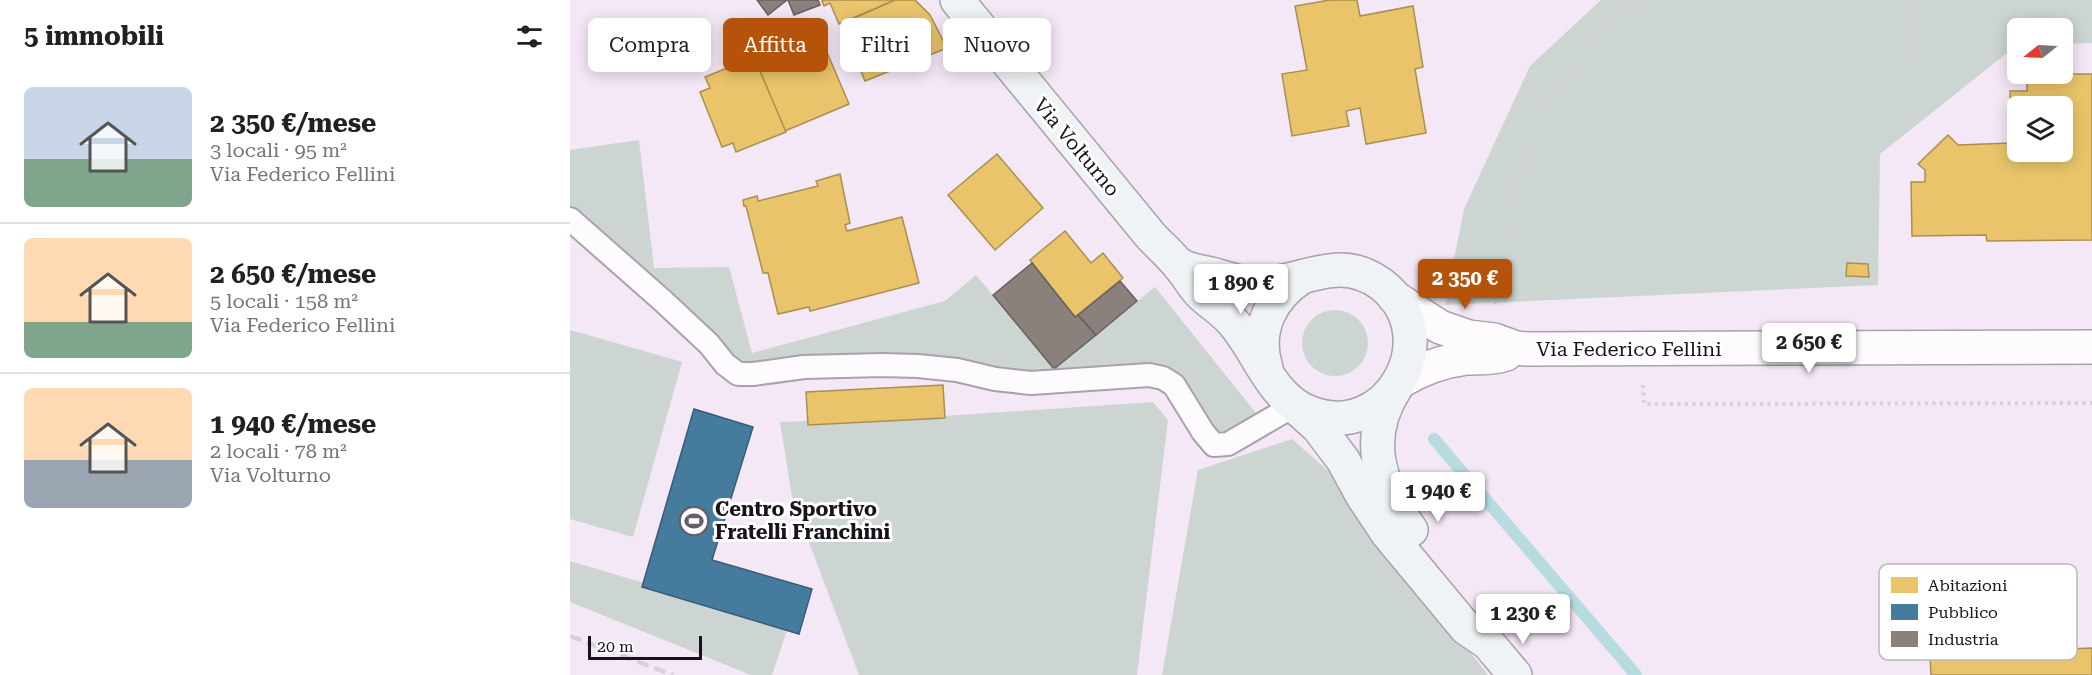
<!DOCTYPE html>
<html lang="it">
<head>
<meta charset="utf-8">
<style>
	:root { --surface:#fff; --page:#f6f6f6; --text:#202124; --muted:#757577; --line:#e0e0e0; --accent:#b45309 }
	body { margin:0; font-family:"Roboto Serif",serif; background:var(--page); color:var(--text); height:100vh; display:flex; flex-direction:column; font-size:22px; white-space:nowrap }
	* { box-sizing:border-box; margin:0 }
	p { font-size:20px; color:var(--muted) }
	.icon { flex:none; width:33px; height:33px; fill:none; stroke:currentColor; stroke-width:2; stroke-linecap:round; stroke-linejoin:round }
	.map { position:relative; flex:1; overflow:hidden }
	.side { display:flex; flex-direction:column; background:var(--surface); width:570px }
	.side>* { flex:none }
	.top-card { position:absolute; left:18px; top:18px; width:570px; height:54px; display:flex; gap:12px }
	.needle { width:39px; rotate:252deg }
	.tools { position:absolute; left:1437px; top:18px; display:grid; gap:12px }
	.tools a { display:grid; place-items:center; width:66px; height:66px; border-radius:9px; background:var(--surface); box-shadow:0 3px 15px #0003; font-size:30px }
	.scale { position:absolute; left:18px; bottom:15px; width:114px; box-sizing:border-box; padding-left:6px; border:3px solid #19121b; border-top:0; font-size:16px; line-height:21px; white-space:nowrap; color:#19121b; -webkit-text-stroke:4px #fff; paint-order:stroke }
	.price { position:absolute; translate:-50% -51px; padding:0 14px; border-radius:6px; background:#fff; color:#222; font-size:20px; line-height:39px; filter:drop-shadow(0 2px 3px #0008) }
	.price::after { content:''; position:absolute; left:50%; top:36px; width:18px; height:14px; margin-left:-9px; background:inherit; clip-path:polygon(0 0,100% 0,50% 100%) }
	.price.on { background:var(--accent); color:#fff }
	ul { padding:0; list-style:none }
	li { display:flex; align-items:center; gap:18px; height:150px; padding:0 24px }
	li+li { border-top:2px solid var(--line) }
	li span { display:grid; place-items:center; flex:none; width:168px; height:120px; border-radius:9px; color:#555 }
	li>.icon { margin-inline-start:auto }
	span .icon { width:72px; height:72px; fill:#fffc; stroke-width:1 }
	li b { font-size:26px }
	h2 { display:flex; justify-content:space-between; align-items:center; height:72px; padding:0 24px; font-size:26px }
	.chip { padding:0 21px; border-radius:9px; background:var(--surface); box-shadow:0 3px 15px #0003; font-size:21px; line-height:54px }
	.chip.on { background:var(--accent); color:#fff }
	main { display:flex; flex:1; min-height:0 }
	.map>svg:first-child { display:block }
	.green { fill:#ccd5d1 }
	.homes { fill:#e9c46a; stroke:#ab8f52; stroke-width:1.5; fill-rule:evenodd }
	.public { fill:#457b9d; stroke:#385c76; stroke-width:1.5 }
	.industry { fill:#8a817c; stroke:#68605f; stroke-width:1.5 }
	.lines { fill:none; stroke-linecap:round; stroke-linejoin:round }
	.stream { stroke:#b6dce2; stroke-width:12 }
	.lane-casing { stroke:#aaa1ac; stroke-width:26 }
	.street-casing { stroke:#aaa1ac; stroke-width:36 }
	.secondary-casing { stroke:#aaa1ac; stroke-width:36 }
	.path { stroke:#d4d0d5; stroke-width:4; stroke-dasharray:3 4.5; stroke-linecap:butt }
	.lane { stroke:#fdfbfe; stroke-width:22 }
	.street { stroke:#fdfbfe; stroke-width:33 }
	.secondary { stroke:#eff3f5; stroke-width:33 }
	.rail { stroke:#d5d1d6; stroke-width:4.5; stroke-dasharray:12 6; stroke-linecap:butt }
	.labels { text-anchor:middle; dominant-baseline:central; stroke-width:6; stroke-linejoin:round; paint-order:stroke }
	.street-label { font-size:20px; fill:#19121b; stroke:#fff }
	.poi-label { font-size:20px; font-weight:bold; fill:#19121b; stroke:#fff; text-anchor:start }
	.key { fill:#fff; stroke:#bab8bb; stroke-width:1.5 }
	.key-label { font-size:16px; fill:#19121b }
</style>
</head>
<body>
<main>
<section class="side">
<h2>5 immobili<svg class="icon" aria-label="filters" viewBox="0 0 24 24"><path d="M4 7h16M4 17h16"/><circle cx="9" cy="7" r="2"/><circle cx="15" cy="17" r="2"/></svg></h2>
<ul>
<li><span style="background:linear-gradient(#c9d6e8 60%,#7fa58c 0)"><svg class="icon" aria-label="home" viewBox="0 0 24 24"><path d="M3 11l9-7 9 7M6 9v11h12V9"/></svg></span><div><b>2 350 €/mese</b><p>3 locali · 95 m²</p><p>Via Federico Fellini</p></div></li>
<li><span style="background:linear-gradient(#ffd9b3 70%,#7fa58c 0)"><svg class="icon" aria-label="home" viewBox="0 0 24 24"><path d="M3 11l9-7 9 7M6 9v11h12V9"/></svg></span><div><b>2 650 €/mese</b><p>5 locali · 158 m²</p><p>Via Federico Fellini</p></div></li>
<li><span style="background:linear-gradient(#ffd9b3 60%,#9aa5b1 0)"><svg class="icon" aria-label="home" viewBox="0 0 24 24"><path d="M3 11l9-7 9 7M6 9v11h12V9"/></svg></span><div><b>1 940 €/mese</b><p>2 locali · 78 m²</p><p>Via Volturno</p></div></li>
</ul>
</section>
<div class="map">
<svg width="1522" height="675" viewBox="0 0 1522 675">
	<rect width="100%" height="100%" fill="#f4e7f6"/>
	<g class="green">
		<polygon points="1031,0 1522,0 1522,43 1493,44 1492,28 1448,28 1447,45 1310,154 1308,285 875,305 894,209 960,66"/>
		<polygon points="69,140 84,268 159,267 182,353 375,301 406,275 484,369 585,287 686,413 657,431 647,431 578,364 556,364 499,374 186,366 169,362 12,216 0,207 0,150"/>
		<circle cx="765" cy="343" r="33"/>
		<polygon points="0,330 112,362 63,537 0,519"/>
		<polygon points="583,402 598,420 567,675 289,675 222,497 210,422 238,421 238,425 374,418 375,416"/>
		<polygon points="722,439 764,476 918,675 592,675 628,470"/>
		<polygon points="0,561 74,583 217,630 202,675 181,675 0,602"/>
	</g>
	<g class="homes">
		<polygon points="256,0 325,0 269,24 260,3 254,6 252,1"/>
		<polygon points="325,0 345,0 360,15 377,48 295,81 271,24"/>
		<polygon points="760,0 787,0 790,16 843,6 853,67 845,69 856,133 796,144 790,108 776,111 779,126 722,136 712,74 737,70 725,6"/>
		<polygon points="248,31 279,104 215,131 184,57"/>
		<polygon points="184,57 216,132 166,152 163,143 152,147 130,92 140,88 135,77"/>
		<path d="M1500 74H1522V240L1417 241 1416 235 1342 236 1341 182H1355V170L1348 164 1378 135 1388 145 1441 143 1440 91H1457V80ZM1448 106H1492V152H1448Z"/>
		<polygon points="427,154 473,208 425,250 378,195"/>
		<polygon points="270,174 280,223 275,225 277,231 332,217 349,283 240,311 239,307 208,314 198,273 193,273 176,206 174,206 173,200 187,196 188,201 248,186 246,181"/>
		<polygon points="495,231 521,263 533,253 553,278 505,317 460,260"/>
		<polygon points="1277,263 1298,264 1299,277 1276,276"/>
		<polygon points="373,385 375,418 238,425 236,392"/>
		<polygon points="1522,648 1522,675 1361,675 1360,655"/>
	</g>
	<polygon class="public" points="124,409 183,427 142,560 242,589 229,634 72,587"/>
	<g class="industry">
		<polygon points="187,0 217,0 198,15"/>
		<polygon points="218,0 248,0 250,5 224,15"/>
		<polygon points="230,22 236,36 196,52 190,38"/>
		<polygon points="462,263 505,317 508,315 526,335 484,369 423,295"/>
		<polygon points="550,281 567,301 526,335 508,315"/>
	</g>
	<g class="lines">
		<polyline class="stream" points="864,439 1066,675"/>
		<g class="lane-casing">
			<polyline id="lane" points="0,219 93,301 139,344 155,364 168,374 183,374 234,367 312,365 348,366 387,370 425,379 461,383 579,375 593,378 604,385 633,432 644,445 658,444 725,405"/>
		</g>
		<g class="street-casing">
			<g id="street">
				<polyline points="824,297 870,327 899,337 924,340 946,348 956,349 1522,347"/>
				<path d="M829 382C849 370 873 361 897 358 911 357 923 359 936 354"/>
			</g>
		</g>
		<g class="secondary-casing">
			<g id="secondary">
				<path d="M387 0 580 235C590 246 602 256 611 268 618 276 623 286 630 293 640 303 652 310 661 320 688 349 699 396 738 412 817 445 879 336 811 284 770 254 737 281 694 284 675 285 659 279 641 274 628 271 618 271 607 263"/>
				<path d="M696 368C684 330 701 297 732 277"/>
				<path d="M825 389C793 438 809 486 841 530"/>
				<polyline points="728,409 748,427 773,460 792,495 818,534 896,628 918,643 945,675"/>
			</g>
		</g>
		<g class="path">
			<polyline points="1333,64 1350,30 1342,0"/>
			<polyline points="925,304 944,204 964,123 1038,23 1067,0"/>
			<polyline points="1073,385 1074,404 1522,403"/>
		</g>
		<use href="#lane" class="lane"/>
		<use href="#street" class="street"/>
		<use href="#secondary" class="secondary"/>
		<polyline class="rail" points="0,636 103,675"/>
	</g>
	<defs>
		<g id="stadium-ring" transform="scale(1.5)"><circle r="9.5" fill="#fff" stroke="#665d68" stroke-width="1.5"/><path d="M0-5a6.5 5 0 1 0 0 10a6.5 5 0 1 0 0-10ZM-3.5-1.8h7v3.6h-7Z" fill="#665d68"/></g>
	</defs>
	<g fill-rule="evenodd">
		<use href="#stadium-ring" x="124" y="521"/>
	</g>
	<g class="labels">
		<g class="street-label">
			<text transform="translate(507 147) rotate(50)">Via Volturno</text>
			<text x="1059" y="349">Via Federico Fellini</text>
		</g>
		<g class="poi-label">
			<text x="145" y="509">Centro Sportivo<tspan x="145" dy="23">Fratelli Franchini</tspan></text>
		</g>
	</g>
	<rect x="1309" y="564" width="198" height="96" rx="9" class="key"/>
	<rect x="1321" y="577" width="27" height="16" fill="#e9c46a"/>
	<rect x="1321" y="604" width="27" height="16" fill="#457b9d"/>
	<rect x="1321" y="631" width="27" height="16" fill="#8a817c"/>
	<g class="key-label">
		<text x="1358" y="591">Abitazioni</text>
		<text x="1358" y="618">Pubblico</text>
		<text x="1358" y="645">Industria</text>
	</g>
</svg>
<div class="tools">
<a><svg class="needle" viewBox="-14 -14 28 28"><path d="M0-13l5 13h-10z" fill="#e53935"/><path d="M0 13l5-13h-10z" fill="#757577"/></svg></a>
<a><svg class="icon" aria-label="layers" viewBox="0 0 24 24"><path d="M12 4l9 5-9 5-9-5zM3 14l9 5 9-5"/></svg></a>
</div>
<div class="scale">20 m</div>
<b class="price on" style="left:895px;top:310px">2 350 €</b>
<b class="price" style="left:671px;top:315px">1 890 €</b>
<b class="price" style="left:1239px;top:374px">2 650 €</b>
<b class="price" style="left:868px;top:523px">1 940 €</b>
<b class="price" style="left:953px;top:645px">1 230 €</b>
<div class="top-card">
<a class="chip">Compra</a>
<a class="chip on">Affitta</a>
<a class="chip">Filtri</a>
<a class="chip">Nuovo</a>
</div>
</div>
</main>
</body>
</html>
